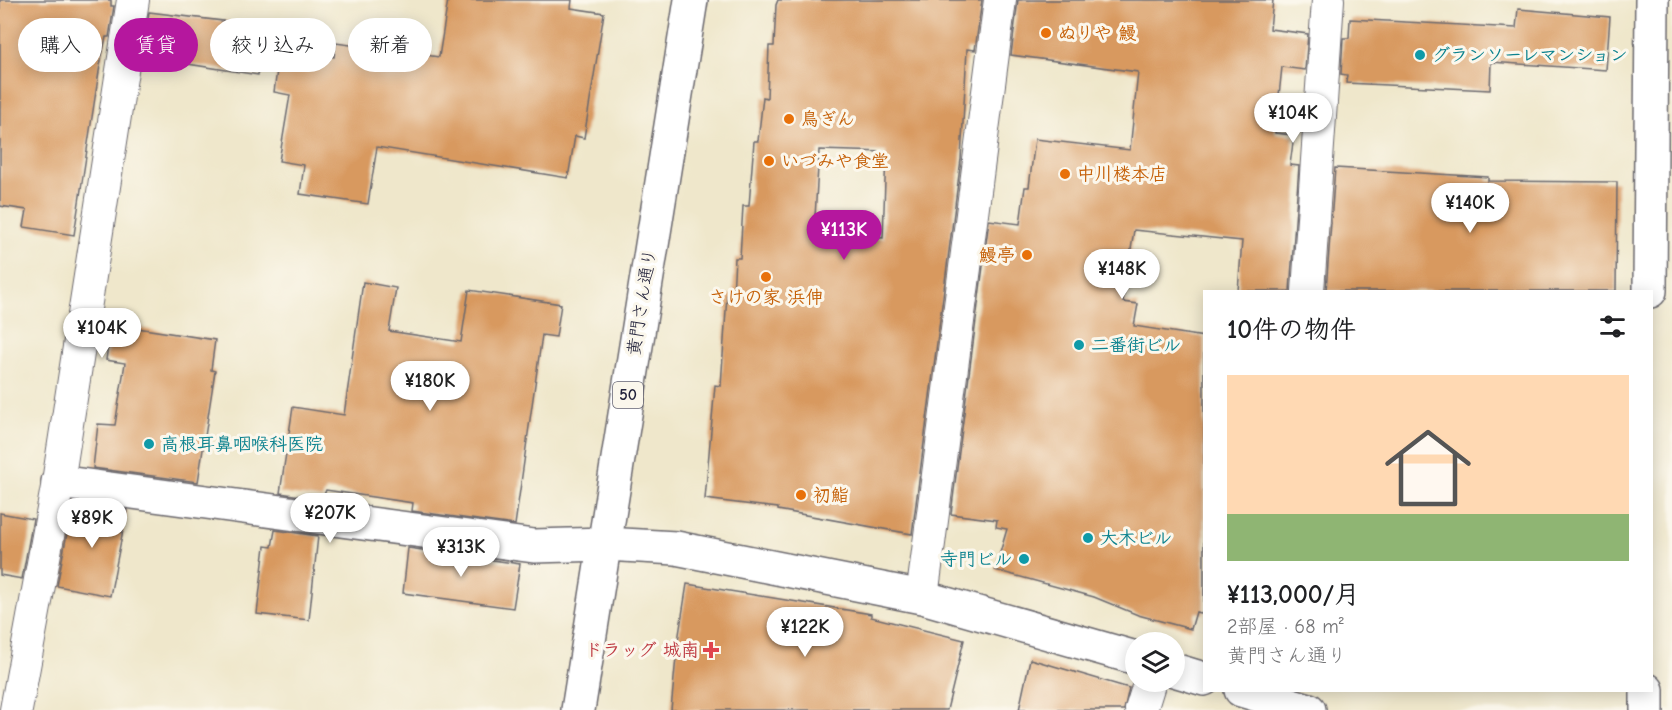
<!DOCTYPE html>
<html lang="ja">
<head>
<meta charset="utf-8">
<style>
	:root { --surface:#fff; --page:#f6f6f6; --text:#202124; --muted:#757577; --accent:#b5179e }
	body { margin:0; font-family:"Comic Neue","Klee One",sans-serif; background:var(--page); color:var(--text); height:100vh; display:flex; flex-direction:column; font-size:22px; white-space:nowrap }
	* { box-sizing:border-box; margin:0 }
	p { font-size:20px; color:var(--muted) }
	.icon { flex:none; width:33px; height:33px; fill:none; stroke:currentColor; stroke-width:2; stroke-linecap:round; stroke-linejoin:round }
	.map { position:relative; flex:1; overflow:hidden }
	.side { position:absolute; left:1203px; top:290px; width:450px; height:402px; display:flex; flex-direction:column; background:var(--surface); border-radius:0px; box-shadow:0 3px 15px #0003 }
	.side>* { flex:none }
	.top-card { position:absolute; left:18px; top:18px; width:570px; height:54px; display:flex; gap:12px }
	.fabs { position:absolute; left:1125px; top:632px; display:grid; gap:12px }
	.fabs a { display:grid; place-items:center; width:60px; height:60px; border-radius:50%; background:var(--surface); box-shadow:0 3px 15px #0003; font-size:30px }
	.price { position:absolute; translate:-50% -51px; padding:0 14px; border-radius:21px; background:#fff; color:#222; font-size:20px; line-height:39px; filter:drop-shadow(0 2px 3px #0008) }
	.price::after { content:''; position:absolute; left:50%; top:36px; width:18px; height:14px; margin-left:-9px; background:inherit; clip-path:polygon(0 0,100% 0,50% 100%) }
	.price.active { background:var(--accent); color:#fff }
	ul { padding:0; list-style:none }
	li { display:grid; align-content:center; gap:12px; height:318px; padding:0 24px }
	li span { display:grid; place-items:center; height:186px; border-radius:0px; color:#555 }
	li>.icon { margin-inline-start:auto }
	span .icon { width:108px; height:108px; fill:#fffc; stroke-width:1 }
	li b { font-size:26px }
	h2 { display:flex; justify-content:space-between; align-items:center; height:72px; padding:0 24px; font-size:26px }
	.tag { padding:0 21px; border-radius:27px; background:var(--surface); box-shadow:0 3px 15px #0003; font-size:21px; line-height:54px }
	.tag.active { background:var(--accent); color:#fff }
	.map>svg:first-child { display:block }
	.building { fill:#d8995f; fill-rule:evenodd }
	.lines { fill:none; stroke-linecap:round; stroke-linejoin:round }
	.minor-casing { stroke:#6a676d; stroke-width:34 }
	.tertiary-casing { stroke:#6a676d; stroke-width:36 }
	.trunk-casing { stroke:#6a676d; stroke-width:36 }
	.minor { stroke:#fff; stroke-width:32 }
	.tertiary { stroke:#fff; stroke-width:33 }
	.trunk { stroke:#fff; stroke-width:33 }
	.food-dot { fill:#e8710a; stroke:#fbf7ec; stroke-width:2 }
	.culture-dot { fill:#0f9aa8; stroke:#fbf7ec; stroke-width:2 }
	.health-dot { fill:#e0444e; stroke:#fbf7ec; stroke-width:2 }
	.labels { text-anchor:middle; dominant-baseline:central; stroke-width:6; stroke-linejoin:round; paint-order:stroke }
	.shield { fill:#fbf7ec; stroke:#636270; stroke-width:1.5 }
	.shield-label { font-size:16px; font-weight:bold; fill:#22223b }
	.food-label { font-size:18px; font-weight:bold; fill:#c56008; stroke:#fbf7ec; text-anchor:start }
	.culture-label { font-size:18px; font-weight:bold; fill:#0d838f; stroke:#fbf7ec; text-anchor:start }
	.street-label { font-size:18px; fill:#22223b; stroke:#fbf7ec }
	.health-label { font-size:18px; font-weight:bold; fill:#be3a42; stroke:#fbf7ec; text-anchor:end }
</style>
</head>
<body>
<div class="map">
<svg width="1672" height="710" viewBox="0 0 1672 710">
	<rect width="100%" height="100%" fill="#fbf7ec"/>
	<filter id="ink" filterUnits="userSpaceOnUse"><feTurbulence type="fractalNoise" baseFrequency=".0167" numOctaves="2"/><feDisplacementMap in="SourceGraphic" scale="12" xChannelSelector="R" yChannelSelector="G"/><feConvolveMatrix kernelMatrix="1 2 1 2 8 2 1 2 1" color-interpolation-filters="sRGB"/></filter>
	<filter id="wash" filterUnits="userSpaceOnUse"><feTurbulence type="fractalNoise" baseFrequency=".008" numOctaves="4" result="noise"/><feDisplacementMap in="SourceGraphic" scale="24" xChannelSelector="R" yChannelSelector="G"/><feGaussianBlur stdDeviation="1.35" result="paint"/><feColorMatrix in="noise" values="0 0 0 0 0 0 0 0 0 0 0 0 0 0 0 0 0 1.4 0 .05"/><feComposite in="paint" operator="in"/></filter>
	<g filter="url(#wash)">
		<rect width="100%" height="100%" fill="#efe7cb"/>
		<g id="blocks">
			<g class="building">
				<polygon points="0,0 111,0 111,6 114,6 109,37 106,37 100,65 74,235 24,227 27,210 0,206"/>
				<polygon points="448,0 572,0 571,8 604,13 584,138 575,136 568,178 377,147 368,204 300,194 304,165 279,161 290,95 274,92 280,49 334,57 336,43 439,57"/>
				<path d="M778 0H982L975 50 967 49 961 159 912 534 778 510V508L705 499 715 385 721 386 727 295H733L735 258H740L743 206H749L754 141H758L763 97 767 98 769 46H774L776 5ZM819 150 886 152 883 238 814 234Z"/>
				<polygon points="1018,0 1273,0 1270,29 1308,34 1305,70 1282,67 1275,133 1294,135 1290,165 1299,166 1290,291 1238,291 1242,241 1134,230 1123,302 1138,304 1134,326 1204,337 1204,614 1196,612 1191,629 1138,615 1094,597 995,570 1007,529 996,527 997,520 951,514 989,220 1020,224 1025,187 1029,187 1035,139 1130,150 1138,72 1011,55"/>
				<polygon points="1518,9 1610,17 1606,70 1491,62 1490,90 1346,83 1347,75 1341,74 1343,38 1349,38 1350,19 1516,28"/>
				<polygon points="149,12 264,26 258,75 188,64 190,49 145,42"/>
				<polygon points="1335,168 1488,177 1488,181 1617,182 1616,291 1326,291"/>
				<polygon points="363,282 396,288 389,331 461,342 469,290 561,304 556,337 542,335 515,525 412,511 413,503 326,490 322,499 280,493 293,407 344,415"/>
				<polygon points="111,324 215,340 211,370 215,371 198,482 93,468 98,424 115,425 125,363 106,360"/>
				<polygon points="85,505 127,510 110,596 57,586 71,512"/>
				<polygon points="0,513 33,519 22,579 0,575"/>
				<polygon points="275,530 318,536 309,620 257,614 265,546 272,547"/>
				<polygon points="408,548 520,564 513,608 403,593"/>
				<polygon points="687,584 871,614 871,617 964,640 947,710 671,710 677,647"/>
				<polygon points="1030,659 1129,688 1124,710 1019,710"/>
			</g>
		</g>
	</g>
	<g filter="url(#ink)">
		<use href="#blocks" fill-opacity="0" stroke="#6a676d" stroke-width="1.5"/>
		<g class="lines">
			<g class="minor-casing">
				<g id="minor">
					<polyline points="1308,291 1328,0"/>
					<polyline points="922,597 1000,0"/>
					<polyline points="16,710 58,482 133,0"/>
					<polyline points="1141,710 1150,681"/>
				</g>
			</g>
			<g class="tertiary-casing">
				<g id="tertiary">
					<polyline points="1650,291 1652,0"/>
					<polyline points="58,482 534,546 605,544 676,548 922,597 1136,658"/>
					<polyline points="1174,670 1204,679"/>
					<polyline points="1241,690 1309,710"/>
					<polyline points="1647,710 1647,690"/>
				</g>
			</g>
			<g class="trunk-casing">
				<polyline id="trunk" points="578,710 691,0"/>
			</g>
			<use href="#minor" class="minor"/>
			<use href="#tertiary" class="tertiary"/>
			<use href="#trunk" class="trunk"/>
		</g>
	</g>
	<g class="food-dot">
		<circle cx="1046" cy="33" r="6"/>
		<circle cx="789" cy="119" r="6"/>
		<circle cx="769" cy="161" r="6"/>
		<circle cx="1065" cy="174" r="6"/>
		<circle cx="1027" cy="255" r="6"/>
		<circle cx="766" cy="277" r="6"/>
		<circle cx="801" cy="495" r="6"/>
	</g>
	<g class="culture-dot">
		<circle cx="1420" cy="55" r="6"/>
		<circle cx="1079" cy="345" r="6"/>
		<circle cx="149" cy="444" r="6"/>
		<circle cx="1088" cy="538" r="6"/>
		<circle cx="1024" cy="559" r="6"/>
	</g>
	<path class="health-dot" d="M708 641h6v6h6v6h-6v6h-6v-6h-6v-6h6z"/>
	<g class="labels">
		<rect class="shield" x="613" y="382" width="30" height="26" rx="4.5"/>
		<g class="shield-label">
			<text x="628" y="395">50</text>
		</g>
		<g class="food-label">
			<text x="1058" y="33">ぬりや 鰻</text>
			<text x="801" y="119">鳥ぎん</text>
			<text x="781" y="161">いづみや食堂</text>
			<text x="1077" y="174">中川楼本店</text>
			<text x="1015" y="255" text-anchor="end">鰻亭</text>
			<text x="766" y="297" text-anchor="middle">さけの家 浜伸</text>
			<text x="813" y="495">初鮨</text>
		</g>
		<g class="culture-label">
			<text x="1432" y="55">グランソーレマンション</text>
			<text x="1091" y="345">二番街ビル</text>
			<text x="161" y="444">高根耳鼻咽喉科医院</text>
			<text x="1100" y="538">大木ビル</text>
			<text x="1012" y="559" text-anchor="end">寺門ビル</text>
		</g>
		<g class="street-label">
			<text transform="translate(642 302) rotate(-81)">黄門さん通り</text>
		</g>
		<g class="health-label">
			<text x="699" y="650">ドラッグ 城南</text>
		</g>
	</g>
</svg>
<div class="fabs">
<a><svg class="icon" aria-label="layers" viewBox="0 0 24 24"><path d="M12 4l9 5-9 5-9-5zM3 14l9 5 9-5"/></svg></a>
</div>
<b class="price" style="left:1293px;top:144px">¥104K</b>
<b class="price" style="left:1470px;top:234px">¥140K</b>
<b class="price active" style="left:844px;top:261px">¥113K</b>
<b class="price" style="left:1122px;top:300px">¥148K</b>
<b class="price" style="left:102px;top:359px">¥104K</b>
<b class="price" style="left:430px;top:412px">¥180K</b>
<b class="price" style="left:330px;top:544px">¥207K</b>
<b class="price" style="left:92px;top:549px">¥89K</b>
<b class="price" style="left:461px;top:578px">¥313K</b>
<b class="price" style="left:805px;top:658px">¥122K</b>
<div class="top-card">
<a class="tag">購入</a>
<a class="tag active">賃貸</a>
<a class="tag">絞り込み</a>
<a class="tag">新着</a>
</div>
<section class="side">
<h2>10件の物件<svg class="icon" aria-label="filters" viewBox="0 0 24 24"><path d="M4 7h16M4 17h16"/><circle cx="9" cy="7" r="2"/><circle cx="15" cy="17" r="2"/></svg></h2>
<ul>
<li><span style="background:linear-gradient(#ffd9b3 75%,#8fb573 0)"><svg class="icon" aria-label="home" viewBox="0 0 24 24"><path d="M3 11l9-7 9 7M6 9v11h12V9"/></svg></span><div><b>¥113,000/月</b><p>2部屋 · 68 m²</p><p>黄門さん通り</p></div></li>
</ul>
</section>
</div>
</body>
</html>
